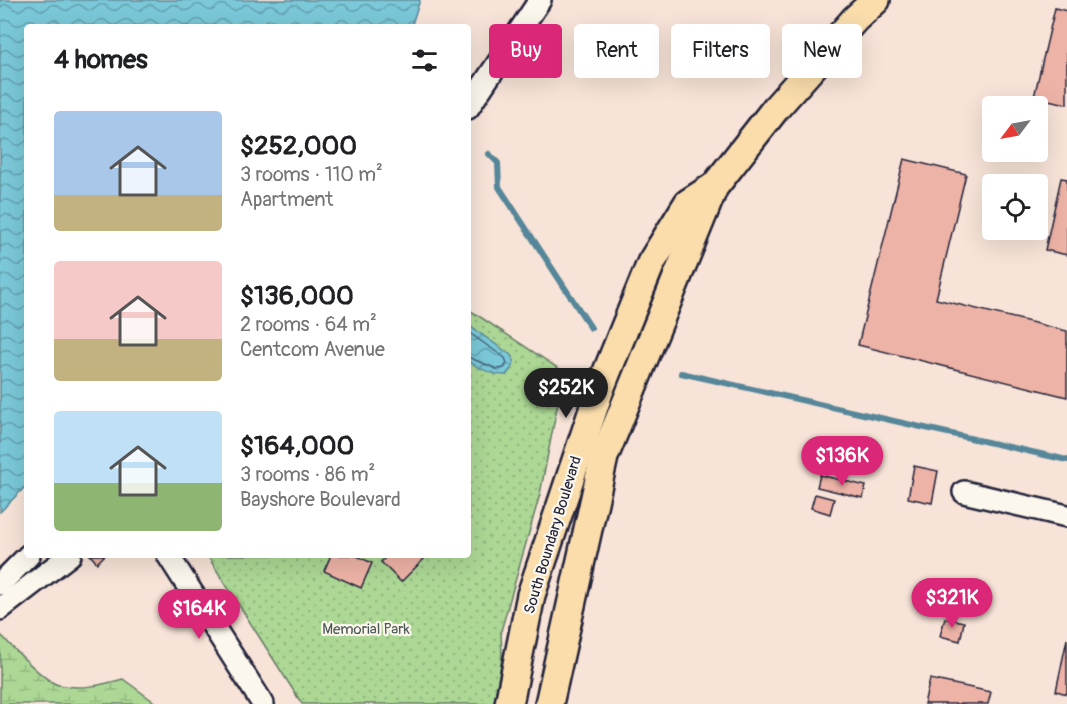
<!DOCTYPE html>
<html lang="en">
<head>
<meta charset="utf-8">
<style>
	:root { --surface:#fff; --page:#f2f2f2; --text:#202124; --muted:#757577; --accent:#db2777 }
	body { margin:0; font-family:Pangolin,sans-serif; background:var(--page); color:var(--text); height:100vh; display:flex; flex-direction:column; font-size:22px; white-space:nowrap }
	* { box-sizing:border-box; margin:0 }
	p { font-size:20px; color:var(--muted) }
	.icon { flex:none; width:33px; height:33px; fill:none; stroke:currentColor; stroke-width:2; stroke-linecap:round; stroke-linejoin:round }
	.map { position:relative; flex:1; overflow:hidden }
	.panel { position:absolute; left:24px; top:24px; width:447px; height:534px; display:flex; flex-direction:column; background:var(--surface); border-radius:6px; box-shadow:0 6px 24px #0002 }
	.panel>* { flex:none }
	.guide { position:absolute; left:489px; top:24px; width:488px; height:54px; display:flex; gap:12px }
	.needle { width:39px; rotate:238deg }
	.buttons { position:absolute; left:982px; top:96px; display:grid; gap:12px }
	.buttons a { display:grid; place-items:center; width:66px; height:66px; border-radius:6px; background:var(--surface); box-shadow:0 6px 24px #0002; font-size:30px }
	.price { position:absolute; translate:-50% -51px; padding:0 14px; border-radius:21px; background:var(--accent); color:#fff; font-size:20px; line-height:39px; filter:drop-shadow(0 2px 3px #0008) }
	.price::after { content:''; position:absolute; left:50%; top:36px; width:18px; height:14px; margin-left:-9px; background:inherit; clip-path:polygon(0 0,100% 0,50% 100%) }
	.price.current { background:#222; color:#fff }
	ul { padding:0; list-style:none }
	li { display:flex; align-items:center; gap:18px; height:150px; padding:0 30px }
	li span { display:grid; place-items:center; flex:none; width:168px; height:120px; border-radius:6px; color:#555 }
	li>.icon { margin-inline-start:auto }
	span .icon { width:72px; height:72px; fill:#fffc; stroke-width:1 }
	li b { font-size:26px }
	h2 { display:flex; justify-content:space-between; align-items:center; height:72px; padding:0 30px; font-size:26px }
	.pill { padding:0 21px; border-radius:6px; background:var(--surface); box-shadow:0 6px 24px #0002; font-size:21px; line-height:54px }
	.pill.current { background:var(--accent); color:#fff }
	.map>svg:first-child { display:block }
	.grass { fill:url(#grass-dots); stroke:#677c68; stroke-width:1.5 }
	.wetland { fill:url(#wetland-marsh); stroke:#677c68; stroke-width:1.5 }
	.water { fill:url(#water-waves); stroke:#578699; stroke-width:1.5 }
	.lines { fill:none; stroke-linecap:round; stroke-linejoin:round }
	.shore { stroke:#45647a; stroke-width:1.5 }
	.stream { stroke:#578699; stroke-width:6 }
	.building { fill:#edb3a6; stroke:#22223b; stroke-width:1.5 }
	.minor-casing { stroke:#22223b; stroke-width:26 }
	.major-casing { stroke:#22223b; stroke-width:32 }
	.minor { stroke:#fbf7ec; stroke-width:21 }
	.major { stroke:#faddab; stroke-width:27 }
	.labels { text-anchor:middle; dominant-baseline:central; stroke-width:4.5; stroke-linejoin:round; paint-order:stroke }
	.street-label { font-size:15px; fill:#22223b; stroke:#fbf7ec }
	.park-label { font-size:15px; fill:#4b5856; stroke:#fbf7ec }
</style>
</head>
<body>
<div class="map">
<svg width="1067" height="704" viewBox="0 0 1067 704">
	<defs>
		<pattern id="grass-dots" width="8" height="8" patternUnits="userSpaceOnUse" patternTransform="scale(1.5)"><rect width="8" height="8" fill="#acd794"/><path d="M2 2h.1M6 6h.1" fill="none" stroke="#94b880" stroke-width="1.8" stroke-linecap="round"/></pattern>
		<pattern id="wetland-marsh" width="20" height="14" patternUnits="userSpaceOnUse" patternTransform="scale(1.5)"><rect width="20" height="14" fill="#acd794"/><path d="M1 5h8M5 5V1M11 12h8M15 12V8" fill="none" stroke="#94b880"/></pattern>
		<pattern id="water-waves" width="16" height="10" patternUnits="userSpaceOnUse" patternTransform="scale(1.5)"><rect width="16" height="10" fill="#7ac8d8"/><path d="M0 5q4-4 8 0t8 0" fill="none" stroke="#64a2b0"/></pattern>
	</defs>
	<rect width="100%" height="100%" fill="#f7e3d7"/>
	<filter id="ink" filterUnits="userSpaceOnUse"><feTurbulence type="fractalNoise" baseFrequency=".0167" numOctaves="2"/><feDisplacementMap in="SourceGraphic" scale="12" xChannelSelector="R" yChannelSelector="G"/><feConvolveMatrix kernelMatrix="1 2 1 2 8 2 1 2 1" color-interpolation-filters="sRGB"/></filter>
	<g filter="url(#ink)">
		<polygon class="grass" points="468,309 564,372 540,494 501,631 502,658 494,704 302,704 207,555 468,555"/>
		<path class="wetland" d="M0 634C10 645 46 683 59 685 82 690 101 685 123 679L157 704H0Z"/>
		<g class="water">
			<polygon points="0,0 420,0 411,27 27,27 27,485 0,512"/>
			<path d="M468 325 511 355 514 362 511 369 506 375C492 375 480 369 468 361Z"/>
		</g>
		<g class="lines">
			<polyline class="shore" points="468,332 505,358 507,363 504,368 497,369 468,357"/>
			<g class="stream">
				<polyline points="489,154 498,163 499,187 591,328"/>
				<polyline points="681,373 1067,460"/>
			</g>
		</g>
		<g class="building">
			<polygon points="1055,8 1067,11 1067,104 1034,97"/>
			<polygon points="904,159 966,174 936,299 1067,331 1067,397 858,345"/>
			<polygon points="1061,178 1067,179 1067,255 1045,250"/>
			<polygon points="914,466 938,471 932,503 908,498"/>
			<polygon points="820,475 866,486 863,498 817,487"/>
			<polygon points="815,494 834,499 830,514 811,508"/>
			<polygon points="90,555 105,555 97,563"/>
			<polygon points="331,555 355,555 372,563 361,588 324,571"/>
			<polygon points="388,555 428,555 401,582 381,562"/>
			<polygon points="945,618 964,622 960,641 940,636"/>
			<polygon points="1067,639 1067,694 1056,691"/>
			<polygon points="930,679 991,692 988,704 924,704"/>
		</g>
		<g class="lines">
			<g class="minor-casing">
				<g id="minor">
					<polyline points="468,108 540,0"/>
					<polyline points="964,492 1067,516"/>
					<polyline points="168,555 263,704"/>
					<polyline points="0,584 29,555"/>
					<polyline points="0,609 70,555"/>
				</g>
			</g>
			<g class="major-casing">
				<g id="major">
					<polyline points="509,704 531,595 600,389 651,263 688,203 713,187"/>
					<polyline points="549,704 604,457 714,187 776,108 855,19 876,0"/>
				</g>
			</g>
			<use href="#minor" class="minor"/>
			<use href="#major" class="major"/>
		</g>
	</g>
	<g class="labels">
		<g class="street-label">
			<text transform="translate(553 535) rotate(-73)">South Boundary Boulevard</text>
		</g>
		<g class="park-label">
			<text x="366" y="629">Memorial Park</text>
		</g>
	</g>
</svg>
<div class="buttons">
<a><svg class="needle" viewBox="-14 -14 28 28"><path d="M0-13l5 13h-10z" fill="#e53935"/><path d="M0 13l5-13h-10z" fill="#757577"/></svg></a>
<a><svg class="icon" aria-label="locate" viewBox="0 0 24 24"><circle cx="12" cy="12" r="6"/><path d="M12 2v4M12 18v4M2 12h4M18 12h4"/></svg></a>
</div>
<b class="price current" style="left:566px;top:419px">$252K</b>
<b class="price" style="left:842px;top:487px">$136K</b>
<b class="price" style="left:952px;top:629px">$321K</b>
<b class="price" style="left:199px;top:640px">$164K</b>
<div class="guide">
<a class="pill current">Buy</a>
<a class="pill">Rent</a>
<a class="pill">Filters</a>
<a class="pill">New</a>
</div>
<section class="panel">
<h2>4 homes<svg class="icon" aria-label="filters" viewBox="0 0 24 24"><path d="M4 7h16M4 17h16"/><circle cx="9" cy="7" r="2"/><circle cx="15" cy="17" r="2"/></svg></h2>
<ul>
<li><span style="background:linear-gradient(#a9c7e8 70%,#c2b280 0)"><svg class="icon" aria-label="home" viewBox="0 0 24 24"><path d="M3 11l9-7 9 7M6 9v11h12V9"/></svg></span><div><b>$252,000</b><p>3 rooms · 110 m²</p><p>Apartment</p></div></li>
<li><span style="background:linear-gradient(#f6c9c9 65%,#c2b280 0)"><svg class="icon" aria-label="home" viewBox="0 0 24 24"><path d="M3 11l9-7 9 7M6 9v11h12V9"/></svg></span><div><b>$136,000</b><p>2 rooms · 64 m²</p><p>Centcom Avenue</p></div></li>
<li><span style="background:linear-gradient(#bfe0f5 60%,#8fb573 0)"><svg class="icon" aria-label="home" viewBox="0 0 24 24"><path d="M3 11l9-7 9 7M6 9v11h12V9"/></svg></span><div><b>$164,000</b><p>3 rooms · 86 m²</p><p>Bayshore Boulevard</p></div></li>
</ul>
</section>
</div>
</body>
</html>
